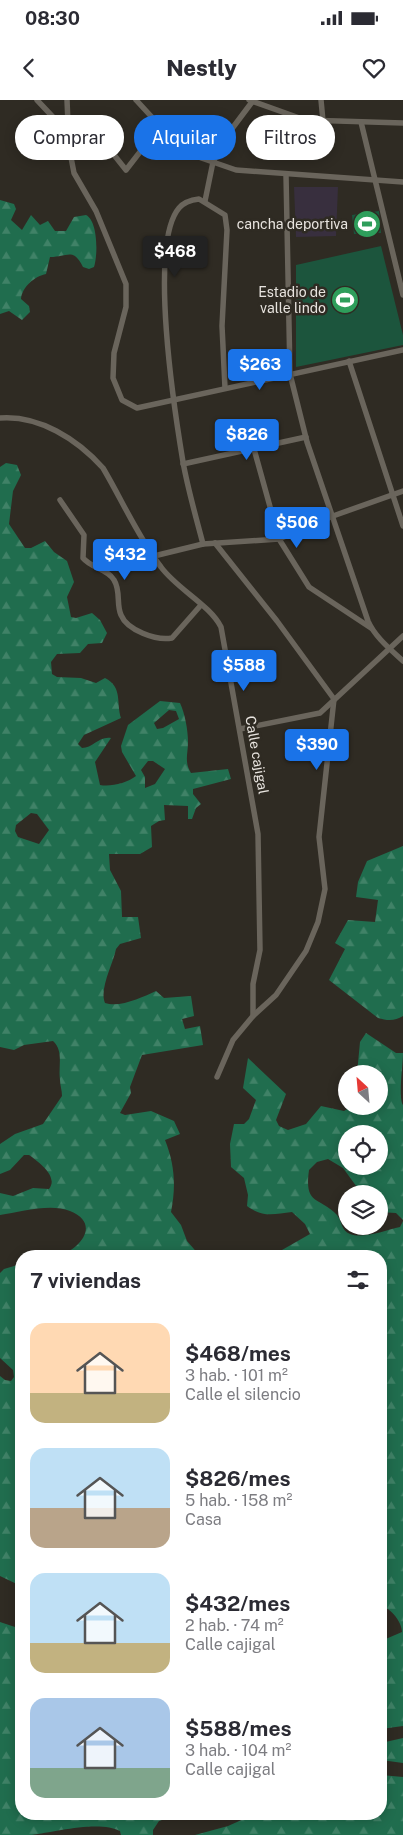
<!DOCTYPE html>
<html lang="es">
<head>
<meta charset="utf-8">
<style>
	:root { --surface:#fff; --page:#f2f2f3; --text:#2b2b33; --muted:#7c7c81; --accent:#1a73e8 }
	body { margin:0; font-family:"Public Sans",sans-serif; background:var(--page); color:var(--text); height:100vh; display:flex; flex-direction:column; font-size:19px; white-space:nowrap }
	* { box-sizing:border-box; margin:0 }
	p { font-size:16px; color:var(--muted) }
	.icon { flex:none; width:28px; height:28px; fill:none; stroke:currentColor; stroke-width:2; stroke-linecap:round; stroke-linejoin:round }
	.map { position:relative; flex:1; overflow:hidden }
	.drawer { position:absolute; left:15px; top:1150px; width:372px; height:570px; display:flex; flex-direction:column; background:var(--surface); border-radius:20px; box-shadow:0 2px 12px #0003 }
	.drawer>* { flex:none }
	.banner { position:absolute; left:15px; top:15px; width:374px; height:45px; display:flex; gap:10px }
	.needle { width:32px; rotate:334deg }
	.tools { position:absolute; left:338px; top:965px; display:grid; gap:10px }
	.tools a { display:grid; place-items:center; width:50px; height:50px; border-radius:50%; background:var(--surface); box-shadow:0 2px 12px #0003; font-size:25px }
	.price { position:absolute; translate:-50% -42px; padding:0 11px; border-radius:5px; background:var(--accent); color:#fff; font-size:16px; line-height:32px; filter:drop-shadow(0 1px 2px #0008) }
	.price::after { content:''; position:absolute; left:50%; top:30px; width:15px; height:11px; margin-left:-8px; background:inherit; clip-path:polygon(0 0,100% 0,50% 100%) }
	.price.on { background:#222; color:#fff }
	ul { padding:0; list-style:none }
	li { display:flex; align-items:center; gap:15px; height:125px; padding:0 15px }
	li span { display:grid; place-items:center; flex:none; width:140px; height:100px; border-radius:15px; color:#555 }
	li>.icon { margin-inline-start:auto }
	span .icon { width:60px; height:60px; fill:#fffc; stroke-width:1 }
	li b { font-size:21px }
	h2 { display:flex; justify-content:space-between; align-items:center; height:60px; padding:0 15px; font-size:21px }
	.chip { padding:0 18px; border-radius:22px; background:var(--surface); box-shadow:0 2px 12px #0003; font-size:18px; line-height:45px }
	.chip.on { background:var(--accent); color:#fff }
	.status { display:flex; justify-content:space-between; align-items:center; height:35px; padding:0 25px; background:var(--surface); direction:ltr }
	.status svg { height:14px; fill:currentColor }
	header { display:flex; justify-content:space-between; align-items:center; height:65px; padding:0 15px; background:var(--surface); font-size:22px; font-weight:800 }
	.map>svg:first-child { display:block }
	.education { fill:#382f3e }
	.forest { fill:url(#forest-firs); fill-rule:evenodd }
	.pitch { fill:#1c553d }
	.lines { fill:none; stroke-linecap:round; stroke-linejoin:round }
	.minor { stroke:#6a655c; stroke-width:5.5 }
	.labels { text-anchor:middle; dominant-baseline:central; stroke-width:5; stroke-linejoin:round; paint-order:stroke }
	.poi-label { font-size:14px; fill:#e8e4df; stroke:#2f2b23; text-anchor:end }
	.street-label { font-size:14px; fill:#e8e4df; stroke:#2f2b23 }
</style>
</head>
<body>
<div class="status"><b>08:30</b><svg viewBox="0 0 49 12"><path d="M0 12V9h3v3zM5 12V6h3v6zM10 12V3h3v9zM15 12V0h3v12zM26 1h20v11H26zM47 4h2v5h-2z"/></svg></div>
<header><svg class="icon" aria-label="back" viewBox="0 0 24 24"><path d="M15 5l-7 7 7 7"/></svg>Nestly<svg class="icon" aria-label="heart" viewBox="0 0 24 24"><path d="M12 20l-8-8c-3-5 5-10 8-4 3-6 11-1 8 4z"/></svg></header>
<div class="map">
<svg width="403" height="1735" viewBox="0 0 403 1735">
	<defs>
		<pattern id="forest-firs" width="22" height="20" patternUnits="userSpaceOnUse" patternTransform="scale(1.25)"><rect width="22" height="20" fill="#206d4e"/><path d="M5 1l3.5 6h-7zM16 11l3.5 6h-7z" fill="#408267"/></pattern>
	</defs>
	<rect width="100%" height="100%" fill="#2f2b23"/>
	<polygon class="education" points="294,87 338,87 336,136 296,137"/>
	<g class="forest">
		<path d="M0 100 14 104 16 109 11 120 22 130 31 115 40 125 48 121 55 131H66L74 117 86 115C98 121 98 155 94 167L89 169 83 167C73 147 68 157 50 157L46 174C35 176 22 187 21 199L29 206 30 212 22 220 9 211 0 214Z"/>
		<path d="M6 363 17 365 21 375 13 391 9 424 25 448H31L45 441 54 452 67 461 74 482 67 497 71 517 76 518 92 513 100 520 107 533 102 543 88 544 80 553 57 554 51 562 52 574 57 577 81 578 96 583 105 578C123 587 116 603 121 618L84 635 78 644 82 648C93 648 99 636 111 638L95 662 100 685C111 687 127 683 136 676L122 652 121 646 128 625 160 601 180 603C185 614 188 630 188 642 188 654 184 662 191 673L228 669 231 679 193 689V694L201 704 196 708 192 719H188V706L164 705 165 720 159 721 151 726 152 747 140 754H109L110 770 121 791 122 817H138L141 838 120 844 116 849C113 864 99 889 105 903 120 908 143 897 156 891L164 898 191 896 194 916 182 919 185 929 200 926 203 945 142 955 130 987 131 993 120 1013 125 1015 151 1011 174 1021 180 1034 165 1040C175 1065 176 1087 171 1112L181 1125 187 1141 200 1156H58C79 1150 102 1124 70 1111 50 1103 21 1112 0 1115V1093L13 1096 33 1088 49 1089C59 1077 39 1062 29 1055H24L10 1070 0 1074V1044L15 1034 43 1024 62 996C62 990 60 985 60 980 58 966 64 951 53 941L24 945 14 950 0 947V367ZM169 610 176 611 179 619 163 628 157 629 154 623ZM148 661H153L165 669 155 684 145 688V677L141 670ZM31 713 37 714 49 730 39 744 18 737 15 731 16 725Z"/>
		<path d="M403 746V916C395 921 388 921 378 918L329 880 345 849 335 843 348 820 375 822 378 800 356 797 358 782 367 761Z"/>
		<path d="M366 933 396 953H403C403 965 398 998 403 1005V1120L396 1113 379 1112V1094H362L343 1068 328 1059 317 1062 309 1070C304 1106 319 1096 337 1115 342 1121 341 1131 350 1134 364 1139 386 1130 400 1127L403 1121V1626L381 1629V1541L402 1532C402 1522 391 1508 381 1506V1156H255L275 1154 310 1134 305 1124 292 1112C274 1114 263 1118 247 1106L248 1095 244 1078 231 1067 230 1044 234 1024H244L249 1019 256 1000 243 988 248 958 286 994 276 1020 279 1026 288 1030 306 1024 321 1006 344 1011 352 1006H379V974H357L360 942ZM346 1034H379V1066H346Z"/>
		<polygon points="21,1164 21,1486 0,1476 0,1276 5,1280 11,1281 14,1277 13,1270 0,1258 0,1173 4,1169"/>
		<path d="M0 1522 21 1529V1714H180L159 1721 153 1730V1735H121L120 1731C100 1720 53 1732 32 1735 22 1735 10 1735 0 1735Z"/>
		<polygon points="403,1638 403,1663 381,1660 381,1643"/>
		<polygon points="381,1675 403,1677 403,1735 195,1735 228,1726 255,1714 381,1714"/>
	</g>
	<g class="pitch">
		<polygon points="379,111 381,133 354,134 352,115"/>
		<polygon points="381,146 403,235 403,245 296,267 296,165"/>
	</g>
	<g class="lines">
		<g class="minor">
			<polyline points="37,0 68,33"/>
			<polyline points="67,0 69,47 74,73 96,111 126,184 126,207 114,253 113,278 122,300 137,308 403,250"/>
			<polyline points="136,0 184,52 236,70 403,82"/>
			<polyline points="249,0 305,20 403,23"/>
			<polyline points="321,0 323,21"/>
			<polyline points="361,22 403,195"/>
			<polyline points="95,31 126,70 160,26"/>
			<path d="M286 75 290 274 307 342 368 521C375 537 390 549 403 561"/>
			<polyline points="205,101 213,62 231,30 252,2"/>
			<polyline points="349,261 403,426"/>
			<path d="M0 318C39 315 77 339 103 368 122 400 138 437 161 467 177 489 210 505 221 527L258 734 260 850 253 884V916L233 940 217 977"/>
			<polyline points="254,349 279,439 309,487 371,528"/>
			<polyline points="183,364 306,337"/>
			<path d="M60 400 84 435 83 458C91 468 108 469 114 480 121 491 116 504 121 515 127 530 156 541 172 538L201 505"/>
			<polyline points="215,443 277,521 334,599 319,737 325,789 318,822 306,851 276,895 253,916"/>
			<path d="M203 444C196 417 188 390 183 362 175 314 148 144 179 108 184 102 191 100 199 99L225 115 227 130 222 226 225 288"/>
			<polyline points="154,456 203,444 279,439 333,416 403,391"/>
			<polyline points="240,629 320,613 403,536"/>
		</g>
	</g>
	<defs>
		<g id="stadium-disc" transform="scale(1.4375)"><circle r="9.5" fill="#2e9e5b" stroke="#2f2b23"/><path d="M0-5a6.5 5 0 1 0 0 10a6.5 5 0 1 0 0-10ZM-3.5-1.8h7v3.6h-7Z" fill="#fff"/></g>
	</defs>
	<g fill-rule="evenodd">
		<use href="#stadium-disc" x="367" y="124"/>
		<use href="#stadium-disc" x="345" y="200"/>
	</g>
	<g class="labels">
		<g class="poi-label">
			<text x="348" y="124">cancha deportiva</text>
			<text x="326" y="192">Estadio de<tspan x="326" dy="16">valle lindo</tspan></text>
		</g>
		<g class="street-label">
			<text transform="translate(257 655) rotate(80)">Calle cajigal</text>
		</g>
	</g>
</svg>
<div class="tools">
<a><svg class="needle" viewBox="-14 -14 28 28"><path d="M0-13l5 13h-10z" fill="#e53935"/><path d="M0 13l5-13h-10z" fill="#7c7c81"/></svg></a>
<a><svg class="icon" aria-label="locate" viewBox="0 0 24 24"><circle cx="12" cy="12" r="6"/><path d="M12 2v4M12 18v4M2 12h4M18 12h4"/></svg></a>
<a><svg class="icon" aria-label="layers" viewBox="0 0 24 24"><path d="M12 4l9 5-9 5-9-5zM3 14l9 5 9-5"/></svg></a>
</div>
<b class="price on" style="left:175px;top:178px">$468</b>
<b class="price" style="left:260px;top:291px">$263</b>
<b class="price" style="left:247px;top:361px">$826</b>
<b class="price" style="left:297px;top:449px">$506</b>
<b class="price" style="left:125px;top:481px">$432</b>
<b class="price" style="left:244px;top:592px">$588</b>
<b class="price" style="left:317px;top:671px">$390</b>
<div class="banner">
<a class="chip">Comprar</a>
<a class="chip on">Alquilar</a>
<a class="chip">Filtros</a>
</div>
<section class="drawer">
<h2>7 viviendas<svg class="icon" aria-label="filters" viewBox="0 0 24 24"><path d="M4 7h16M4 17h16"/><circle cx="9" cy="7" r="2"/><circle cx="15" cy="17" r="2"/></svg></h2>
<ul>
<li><span style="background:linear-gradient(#ffd9b3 70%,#c2b280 0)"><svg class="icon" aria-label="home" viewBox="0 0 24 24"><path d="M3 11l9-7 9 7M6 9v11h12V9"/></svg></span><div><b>$468/mes</b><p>3 hab. · 101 m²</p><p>Calle el silencio</p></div></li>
<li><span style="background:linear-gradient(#bfe0f5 60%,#b9a48a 0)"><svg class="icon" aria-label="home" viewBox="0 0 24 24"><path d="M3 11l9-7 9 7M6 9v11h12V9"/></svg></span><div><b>$826/mes</b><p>5 hab. · 158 m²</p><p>Casa</p></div></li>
<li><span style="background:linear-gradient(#bfe0f5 70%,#c2b280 0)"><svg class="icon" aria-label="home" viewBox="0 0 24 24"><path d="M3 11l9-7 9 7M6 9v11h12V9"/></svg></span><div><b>$432/mes</b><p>2 hab. · 74 m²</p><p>Calle cajigal</p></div></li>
<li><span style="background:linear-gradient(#a9c7e8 70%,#7fa58c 0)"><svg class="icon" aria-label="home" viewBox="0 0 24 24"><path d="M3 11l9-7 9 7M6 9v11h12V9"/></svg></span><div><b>$588/mes</b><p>3 hab. · 104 m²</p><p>Calle cajigal</p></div></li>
</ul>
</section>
</div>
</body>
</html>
